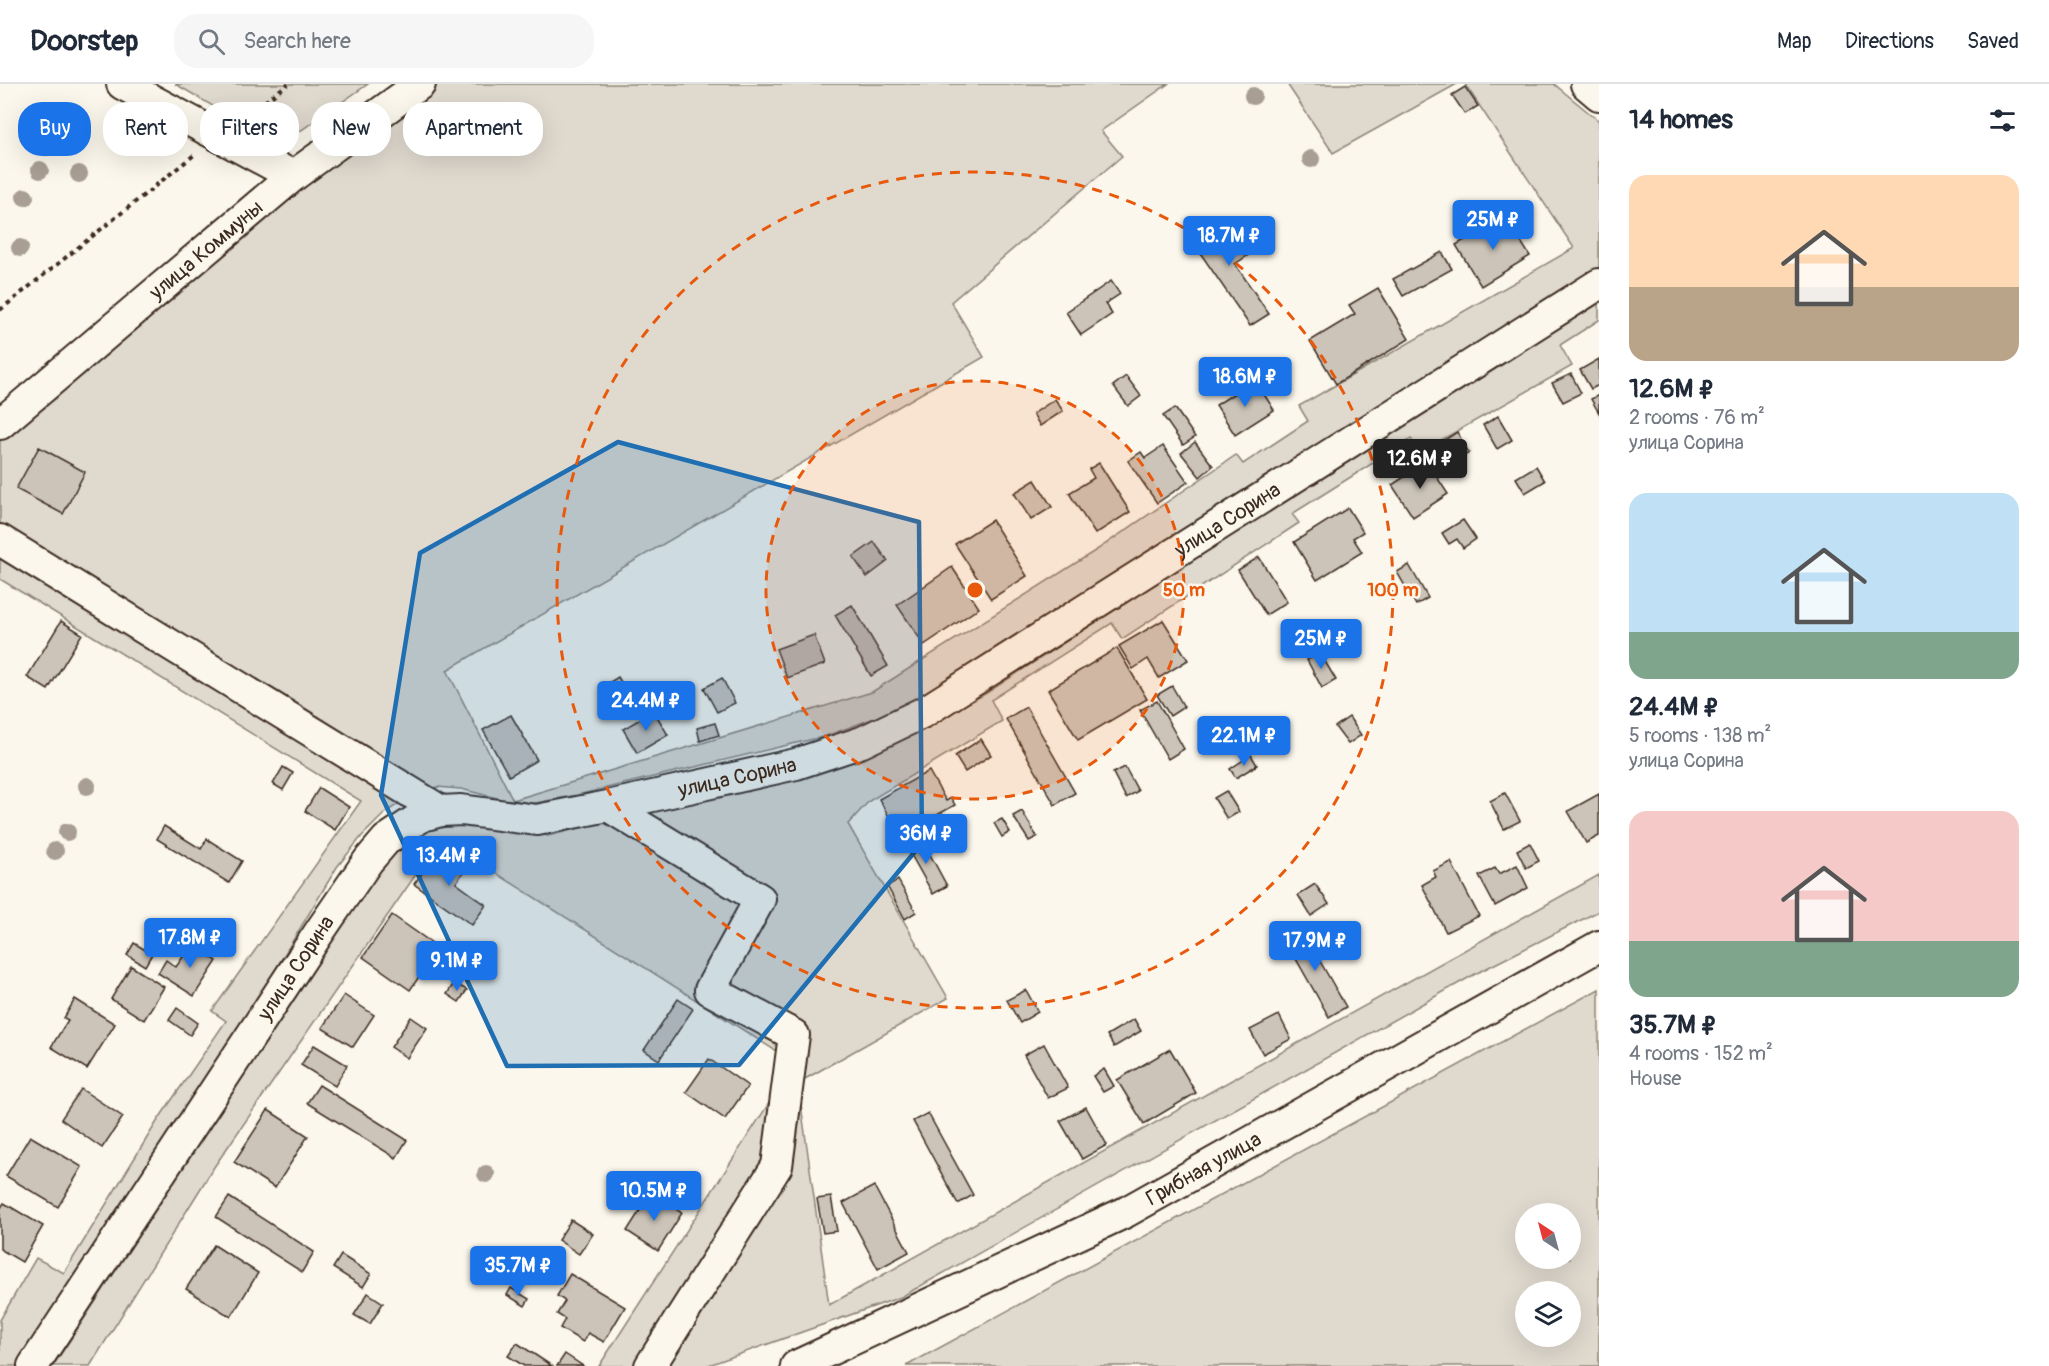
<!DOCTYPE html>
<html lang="en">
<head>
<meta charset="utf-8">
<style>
	:root { --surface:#fff; --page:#f6f6f7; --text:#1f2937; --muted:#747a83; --line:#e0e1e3; --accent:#1a73e8 }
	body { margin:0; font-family:Pangolin,sans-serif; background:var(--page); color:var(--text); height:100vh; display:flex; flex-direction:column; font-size:22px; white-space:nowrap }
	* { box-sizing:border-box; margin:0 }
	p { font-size:20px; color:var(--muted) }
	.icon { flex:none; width:33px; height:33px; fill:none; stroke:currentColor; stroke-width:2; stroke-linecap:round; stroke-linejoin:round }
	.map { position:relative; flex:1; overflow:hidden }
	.drawer { display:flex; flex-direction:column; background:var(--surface); width:450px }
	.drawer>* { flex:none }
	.guide { position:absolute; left:18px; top:18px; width:570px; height:54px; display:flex; gap:12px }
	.needle { width:39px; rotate:324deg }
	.buttons { position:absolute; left:1515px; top:1119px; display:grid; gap:12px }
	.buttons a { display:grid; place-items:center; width:66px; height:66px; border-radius:50%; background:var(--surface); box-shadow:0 6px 24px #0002; font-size:30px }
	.price { position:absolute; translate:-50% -51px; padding:0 14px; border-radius:6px; background:var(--accent); color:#fff; font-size:20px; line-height:39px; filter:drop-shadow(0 2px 3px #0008) }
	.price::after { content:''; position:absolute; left:50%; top:36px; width:18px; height:14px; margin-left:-9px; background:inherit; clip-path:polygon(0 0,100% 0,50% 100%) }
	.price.on { background:#222; color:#fff }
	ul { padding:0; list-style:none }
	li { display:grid; align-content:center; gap:12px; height:318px; padding:0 30px }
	li span { display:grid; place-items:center; height:186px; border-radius:18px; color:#555 }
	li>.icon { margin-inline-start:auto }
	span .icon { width:108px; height:108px; fill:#fffc; stroke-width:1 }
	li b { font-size:26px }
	h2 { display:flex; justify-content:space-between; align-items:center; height:72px; padding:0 30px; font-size:26px }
	.tag { padding:0 21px; border-radius:24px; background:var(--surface); box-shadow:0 6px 24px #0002; font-size:21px; line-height:54px }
	.tag.on { background:var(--accent); color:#fff }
	header { display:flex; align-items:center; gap:36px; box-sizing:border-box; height:84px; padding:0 30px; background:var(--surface); border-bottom:2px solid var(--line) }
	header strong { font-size:28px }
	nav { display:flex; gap:33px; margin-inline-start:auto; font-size:21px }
	.search { width:420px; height:54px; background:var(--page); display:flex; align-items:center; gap:15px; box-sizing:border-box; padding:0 21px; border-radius:24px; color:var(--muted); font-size:22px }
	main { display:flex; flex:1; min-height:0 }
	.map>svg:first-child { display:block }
	.green { fill:#dfd9ce; stroke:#8d8276; stroke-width:1.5; fill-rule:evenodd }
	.building { fill:#ccc4b9; stroke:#3b2a1e; stroke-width:1.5 }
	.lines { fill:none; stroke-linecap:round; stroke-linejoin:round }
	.minor-casing { stroke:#3b2a1e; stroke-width:34 }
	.path { stroke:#3b2a1e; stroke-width:4; stroke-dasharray:4.5 4.5; stroke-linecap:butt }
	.minor { stroke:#fbf7ec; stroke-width:30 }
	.tree { fill:#a89e93 }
	.marked { fill:#1f6fb2; fill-opacity:0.2; stroke:#1f6fb2; stroke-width:4.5; stroke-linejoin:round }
	.ring { fill:none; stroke:#e8590c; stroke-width:3; stroke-dasharray:10 8 }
	.labels { text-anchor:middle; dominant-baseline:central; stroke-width:5; stroke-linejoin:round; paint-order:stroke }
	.street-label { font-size:21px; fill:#3b2a1e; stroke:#fbf7ec }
	.centre { fill:#e8590c; stroke:#fbf7ec; stroke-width:3 }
	.ring-label { font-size:18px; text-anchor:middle; font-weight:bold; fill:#e8590c; stroke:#fbf7ec; stroke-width:5; stroke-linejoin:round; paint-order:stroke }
</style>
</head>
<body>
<header>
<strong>Doorstep</strong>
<div class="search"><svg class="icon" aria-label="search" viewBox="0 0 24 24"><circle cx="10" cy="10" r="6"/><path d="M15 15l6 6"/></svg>Search here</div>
<nav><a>Map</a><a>Directions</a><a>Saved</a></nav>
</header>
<main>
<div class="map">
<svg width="1599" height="1282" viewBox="0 0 1599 1282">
	<rect width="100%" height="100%" fill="#fbf7ec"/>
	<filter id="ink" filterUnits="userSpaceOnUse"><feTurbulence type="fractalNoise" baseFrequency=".0167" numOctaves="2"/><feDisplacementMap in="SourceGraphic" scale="12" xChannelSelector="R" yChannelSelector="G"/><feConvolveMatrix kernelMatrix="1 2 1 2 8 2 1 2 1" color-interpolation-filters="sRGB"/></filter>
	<g filter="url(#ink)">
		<g class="green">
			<path d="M175 0H368L300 47C290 51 283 53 272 50 241 42 205 16 175 0Z"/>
			<polygon points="437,0 1168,0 1101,47 1122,72 951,218 984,273 447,586 513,716 872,608 1098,465 1236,371 1243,380 1308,337 1299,322 1574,164 1465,0 1554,0 1599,37 1599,188 923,611 877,633 826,652 577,711 525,721 461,705 437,703 415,709 386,728 362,752 337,783 245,936 19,1282 0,1282 0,1236 36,1174 64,1189 158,1036 226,937 212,927 361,717 0,495 0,348 299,102"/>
			<polygon points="1287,0 1457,0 1333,69"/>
			<polygon points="1599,217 1599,236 1560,261 1572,282 1420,368 1411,355 1292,430 1299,439 1122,555 1112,539 991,616 1002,637 869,717 848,740 948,914 798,999 829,1221 1599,791 1599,827 1477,889 901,1213 706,1282 599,1282 795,979 441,754 214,1083 90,1282 53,1282 386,776 408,750 457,732 548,752 825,683 901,655 985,610 1334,384"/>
			<path d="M1599 905V1282H906ZM1526 1130H1570V1174H1526ZM1526 1208H1570V1252H1526Z"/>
		</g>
		<g class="building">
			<polygon points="1465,3 1478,22 1465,30 1452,11"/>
			<polygon points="1505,132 1530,172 1481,202 1456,161"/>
			<polygon points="1214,133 1230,156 1240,149 1253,168 1235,180 1269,230 1250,242 1188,151"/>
			<polygon points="1442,168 1452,185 1403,212 1393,195"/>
			<polygon points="1111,197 1120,210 1105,220 1112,230 1081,251 1066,228"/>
			<polygon points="1378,204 1409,255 1336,300 1310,257 1355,230 1349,221"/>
			<polygon points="1599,275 1599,301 1591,305 1580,286"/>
			<polygon points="1571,290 1581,309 1563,318 1552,299"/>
			<polygon points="1126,292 1141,312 1128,322 1113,302"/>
			<polygon points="1255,296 1274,326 1235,351 1216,321"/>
			<polygon points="1599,311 1599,329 1591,315"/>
			<polygon points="1055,315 1063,327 1040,342 1033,330"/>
			<polygon points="1175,324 1195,353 1183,361 1163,332"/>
			<polygon points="1498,332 1512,356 1497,365 1483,341"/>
			<polygon points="1457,348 1469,369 1452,379 1440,359"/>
			<polygon points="1195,358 1213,382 1200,393 1181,369"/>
			<polygon points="1163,362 1188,398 1157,419 1128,377 1141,368 1145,374"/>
			<polygon points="39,363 85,388 63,430 16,405"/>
			<polygon points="1427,378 1448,410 1413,433 1392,401"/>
			<polygon points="1099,379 1130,428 1095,450 1069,409 1094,394 1089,385"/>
			<polygon points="1536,382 1545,397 1525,409 1516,394"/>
			<polygon points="1035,396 1052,423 1031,436 1014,409"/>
			<polygon points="1348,424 1363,448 1353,454 1362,468 1317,496 1294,458"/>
			<polygon points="992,436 1027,492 991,515 955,460"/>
			<polygon points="1463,436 1476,455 1463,464 1457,455 1449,460 1442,449"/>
			<polygon points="874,458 888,477 867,493 853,473"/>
			<polygon points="1259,473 1287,518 1266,531 1238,486"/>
			<polygon points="1409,481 1428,514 1416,521 1397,488"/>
			<polygon points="952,483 979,524 924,561 897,521"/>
			<polygon points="852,521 888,582 871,592 835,531"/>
			<polygon points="1163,536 1188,576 1159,594 1148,575 1133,585 1119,562"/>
			<polygon points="61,537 82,550 48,606 27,593"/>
			<polygon points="814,551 825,580 787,594 776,565"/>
			<polygon points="1117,564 1147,615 1078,656 1048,606"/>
			<polygon points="1320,569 1336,596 1322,604 1307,576"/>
			<polygon points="618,593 632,616 624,621 610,598"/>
			<polygon points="722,594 735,619 717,628 704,604"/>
			<polygon points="1172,602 1184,623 1170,632 1157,611"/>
			<polygon points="1157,617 1184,665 1168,675 1140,626"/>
			<polygon points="1026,623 1075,709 1055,721 1006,635"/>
			<polygon points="654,627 668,651 637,669 623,645"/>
			<polygon points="511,631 537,676 509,692 483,646"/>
			<polygon points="1349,633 1361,651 1348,660 1335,643"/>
			<polygon points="715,639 719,651 700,657 697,644"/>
			<polygon points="981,655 991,671 965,688 955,672"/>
			<polygon points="1251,671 1257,681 1236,694 1230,685"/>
			<polygon points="283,683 293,689 283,706 273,700"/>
			<polygon points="1125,683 1138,707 1126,714 1113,689"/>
			<polygon points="929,687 946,717 951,714 955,721 900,752 879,715"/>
			<polygon points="319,704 349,723 335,746 305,727"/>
			<polygon points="1226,707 1239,728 1227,735 1214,714"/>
			<polygon points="1505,709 1520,737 1504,745 1490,717"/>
			<polygon points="1599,710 1599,752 1586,759 1568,727"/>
			<polygon points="1022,727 1037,753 1029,757 1013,732"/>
			<polygon points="1002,735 1010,748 1002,753 994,739"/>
			<polygon points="164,742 201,765 207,755 242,777 229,799 157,755"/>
			<polygon points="920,752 947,802 933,810 905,760"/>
			<polygon points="1530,759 1539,777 1526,784 1517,766"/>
			<polygon points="439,766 466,784 456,799 486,821 472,841 414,800"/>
			<polygon points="1451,778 1479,832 1446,848 1422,801 1436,793 1433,787"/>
			<polygon points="1517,781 1528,804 1495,822 1479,792 1495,784 1499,790"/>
			<polygon points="898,796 916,828 905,835 887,802"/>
			<polygon points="1315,800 1329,820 1311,832 1298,811"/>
			<polygon points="392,831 439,864 410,906 363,873"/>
			<polygon points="1300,842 1346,923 1329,933 1283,852"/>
			<polygon points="134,859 152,870 145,882 127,871"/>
			<polygon points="192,860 199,865 202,860 211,866 208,871 217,877 194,912 158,889 166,876 176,883"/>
			<polygon points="131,882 164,903 144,936 111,915"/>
			<polygon points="454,899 467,906 459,918 447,910"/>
			<polygon points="1026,906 1038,928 1020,939 1007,916"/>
			<polygon points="344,911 374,931 353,963 322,944"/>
			<polygon points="75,915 115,940 87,985 51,963 68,936 64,934"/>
			<polygon points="678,915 693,925 659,976 644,966"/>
			<polygon points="177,924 198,939 190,951 169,936"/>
			<polygon points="1279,931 1291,955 1263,970 1250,946"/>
			<polygon points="411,933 427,944 407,974 391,963"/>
			<polygon points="1134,935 1141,947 1114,963 1107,951"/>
			<polygon points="1044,960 1068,1004 1048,1014 1024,971"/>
			<polygon points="314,961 347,981 335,1002 301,981"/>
			<polygon points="1170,965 1196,1009 1144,1040 1117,996"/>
			<polygon points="709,975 748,1002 725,1035 686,1008"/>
			<polygon points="1104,985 1114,1002 1103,1008 1093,992"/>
			<polygon points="319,1001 407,1056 396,1074 307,1019"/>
			<polygon points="81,1005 123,1033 102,1064 61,1035"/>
			<polygon points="1086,1023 1107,1061 1082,1075 1060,1037"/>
			<polygon points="268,1026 308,1052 275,1104 234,1078"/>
			<polygon points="928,1029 973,1111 958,1120 913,1037"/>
			<polygon points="30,1052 82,1083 58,1123 6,1092"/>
			<polygon points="874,1102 909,1168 878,1185 843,1119"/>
			<polygon points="651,1109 682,1129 658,1167 627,1147"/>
			<polygon points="229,1113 314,1168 302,1188 216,1133"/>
			<polygon points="831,1113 837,1147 823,1149 817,1115"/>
			<polygon points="4,1119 43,1142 22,1178 0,1165 0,1125"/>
			<polygon points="571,1136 593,1150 579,1170 558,1156"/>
			<polygon points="214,1161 258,1189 231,1233 186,1205"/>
			<polygon points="341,1171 371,1190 363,1203 333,1184"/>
			<polygon points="570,1190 625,1223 604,1258 588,1249 583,1258 560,1244 565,1235 557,1230 565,1217 557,1212"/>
			<polygon points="511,1204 529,1215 525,1222 507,1211"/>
			<polygon points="368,1209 383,1219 370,1240 354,1231"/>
			<polygon points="517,1259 552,1282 524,1282 508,1272"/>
			<polygon points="565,1270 583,1282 557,1282"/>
		</g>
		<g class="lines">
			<g class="minor-casing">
				<g id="minor">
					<polyline points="122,0 293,92"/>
					<polyline points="1586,0 1599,11"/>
					<path id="s1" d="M0 340 293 92 420 0"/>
					<polyline points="0,456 441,727"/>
					<polyline points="608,722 760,815 710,906 794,951 777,1082 650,1282"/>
					<path id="s2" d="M33 1282 322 844 368 777 386 756 422 732 441 727 461 726 537 736 608 722 796 680 862 658 924 628 1599 200"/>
					<path id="s3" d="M796 1282 1126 1128 1599 862"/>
				</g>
			</g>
			<g class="path">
				<polyline points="243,34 288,0"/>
				<polyline points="0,226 194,71"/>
			</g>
			<use href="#minor" class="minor"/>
		</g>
		<g class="tree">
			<circle cx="1253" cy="12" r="9"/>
			<circle cx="134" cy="57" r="9"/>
			<circle cx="46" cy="63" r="9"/>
			<circle cx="1311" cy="75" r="9"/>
			<circle cx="40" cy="86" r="9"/>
			<circle cx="79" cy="90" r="9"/>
			<circle cx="25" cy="113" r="9"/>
			<circle cx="20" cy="164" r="9"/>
			<circle cx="87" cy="702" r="9"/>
			<circle cx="67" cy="748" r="9"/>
			<circle cx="55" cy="767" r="9"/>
			<circle cx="486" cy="1090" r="9"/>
		</g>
	</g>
	<path class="marked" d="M618 358 919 438 922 759 739 981 507 982 381 711 420 469Z"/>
	<circle cx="975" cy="506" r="209" fill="#e8590c" fill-opacity=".12"/>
	<g class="ring">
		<circle cx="975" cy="506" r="209"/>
		<circle cx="975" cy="506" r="418"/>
	</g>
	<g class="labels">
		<g class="street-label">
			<text stroke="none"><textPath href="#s1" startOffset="270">улица Коммуны</textPath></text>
			<text stroke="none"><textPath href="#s2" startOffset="1556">улица Сорина</textPath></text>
			<text stroke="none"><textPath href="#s2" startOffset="998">улица Сорина</textPath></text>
			<text stroke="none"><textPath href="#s2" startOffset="477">улица Сорина</textPath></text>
			<text stroke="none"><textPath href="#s3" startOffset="453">Грибная улица</textPath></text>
		</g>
	</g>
	<circle cx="975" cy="506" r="9" class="centre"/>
	<g class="ring-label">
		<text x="1184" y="512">50 m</text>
		<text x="1393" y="512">100 m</text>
	</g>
</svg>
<div class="buttons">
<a><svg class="needle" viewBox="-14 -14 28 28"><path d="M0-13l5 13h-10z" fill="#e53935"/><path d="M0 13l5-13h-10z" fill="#747a83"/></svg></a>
<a><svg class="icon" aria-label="layers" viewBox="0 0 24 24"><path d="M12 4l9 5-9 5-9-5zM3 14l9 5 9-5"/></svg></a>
</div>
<b class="price" style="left:1493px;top:167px">25M ₽</b>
<b class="price" style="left:1229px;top:183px">18.7M ₽</b>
<b class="price" style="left:1245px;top:324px">18.6M ₽</b>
<b class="price on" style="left:1420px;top:406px">12.6M ₽</b>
<b class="price" style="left:1321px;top:586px">25M ₽</b>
<b class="price" style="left:646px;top:648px">24.4M ₽</b>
<b class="price" style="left:1244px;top:683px">22.1M ₽</b>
<b class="price" style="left:926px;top:781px">36M ₽</b>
<b class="price" style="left:449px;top:803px">13.4M ₽</b>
<b class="price" style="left:190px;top:885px">17.8M ₽</b>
<b class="price" style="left:1315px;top:888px">17.9M ₽</b>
<b class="price" style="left:457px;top:908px">9.1M ₽</b>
<b class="price" style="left:654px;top:1138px">10.5M ₽</b>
<b class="price" style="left:518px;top:1213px">35.7M ₽</b>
<div class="guide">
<a class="tag on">Buy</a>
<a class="tag">Rent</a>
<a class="tag">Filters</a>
<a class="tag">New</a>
<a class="tag">Apartment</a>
</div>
</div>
<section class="drawer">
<h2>14 homes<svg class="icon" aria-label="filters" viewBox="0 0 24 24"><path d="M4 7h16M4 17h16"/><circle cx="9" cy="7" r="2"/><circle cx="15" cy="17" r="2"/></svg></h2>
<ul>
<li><span style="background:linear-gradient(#ffd9b3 60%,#b9a48a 0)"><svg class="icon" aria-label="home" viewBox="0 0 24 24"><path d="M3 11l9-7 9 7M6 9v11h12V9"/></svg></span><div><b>12.6M ₽</b><p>2 rooms · 76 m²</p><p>улица Сорина</p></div></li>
<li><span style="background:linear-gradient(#bfe0f5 75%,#7fa58c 0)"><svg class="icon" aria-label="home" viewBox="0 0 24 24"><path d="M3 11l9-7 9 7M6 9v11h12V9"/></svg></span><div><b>24.4M ₽</b><p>5 rooms · 138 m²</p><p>улица Сорина</p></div></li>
<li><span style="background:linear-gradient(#f6c9c9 70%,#7fa58c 0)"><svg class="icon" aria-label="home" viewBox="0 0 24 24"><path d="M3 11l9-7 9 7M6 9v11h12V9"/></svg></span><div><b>35.7M ₽</b><p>4 rooms · 152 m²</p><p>House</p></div></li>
</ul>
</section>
</main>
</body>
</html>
